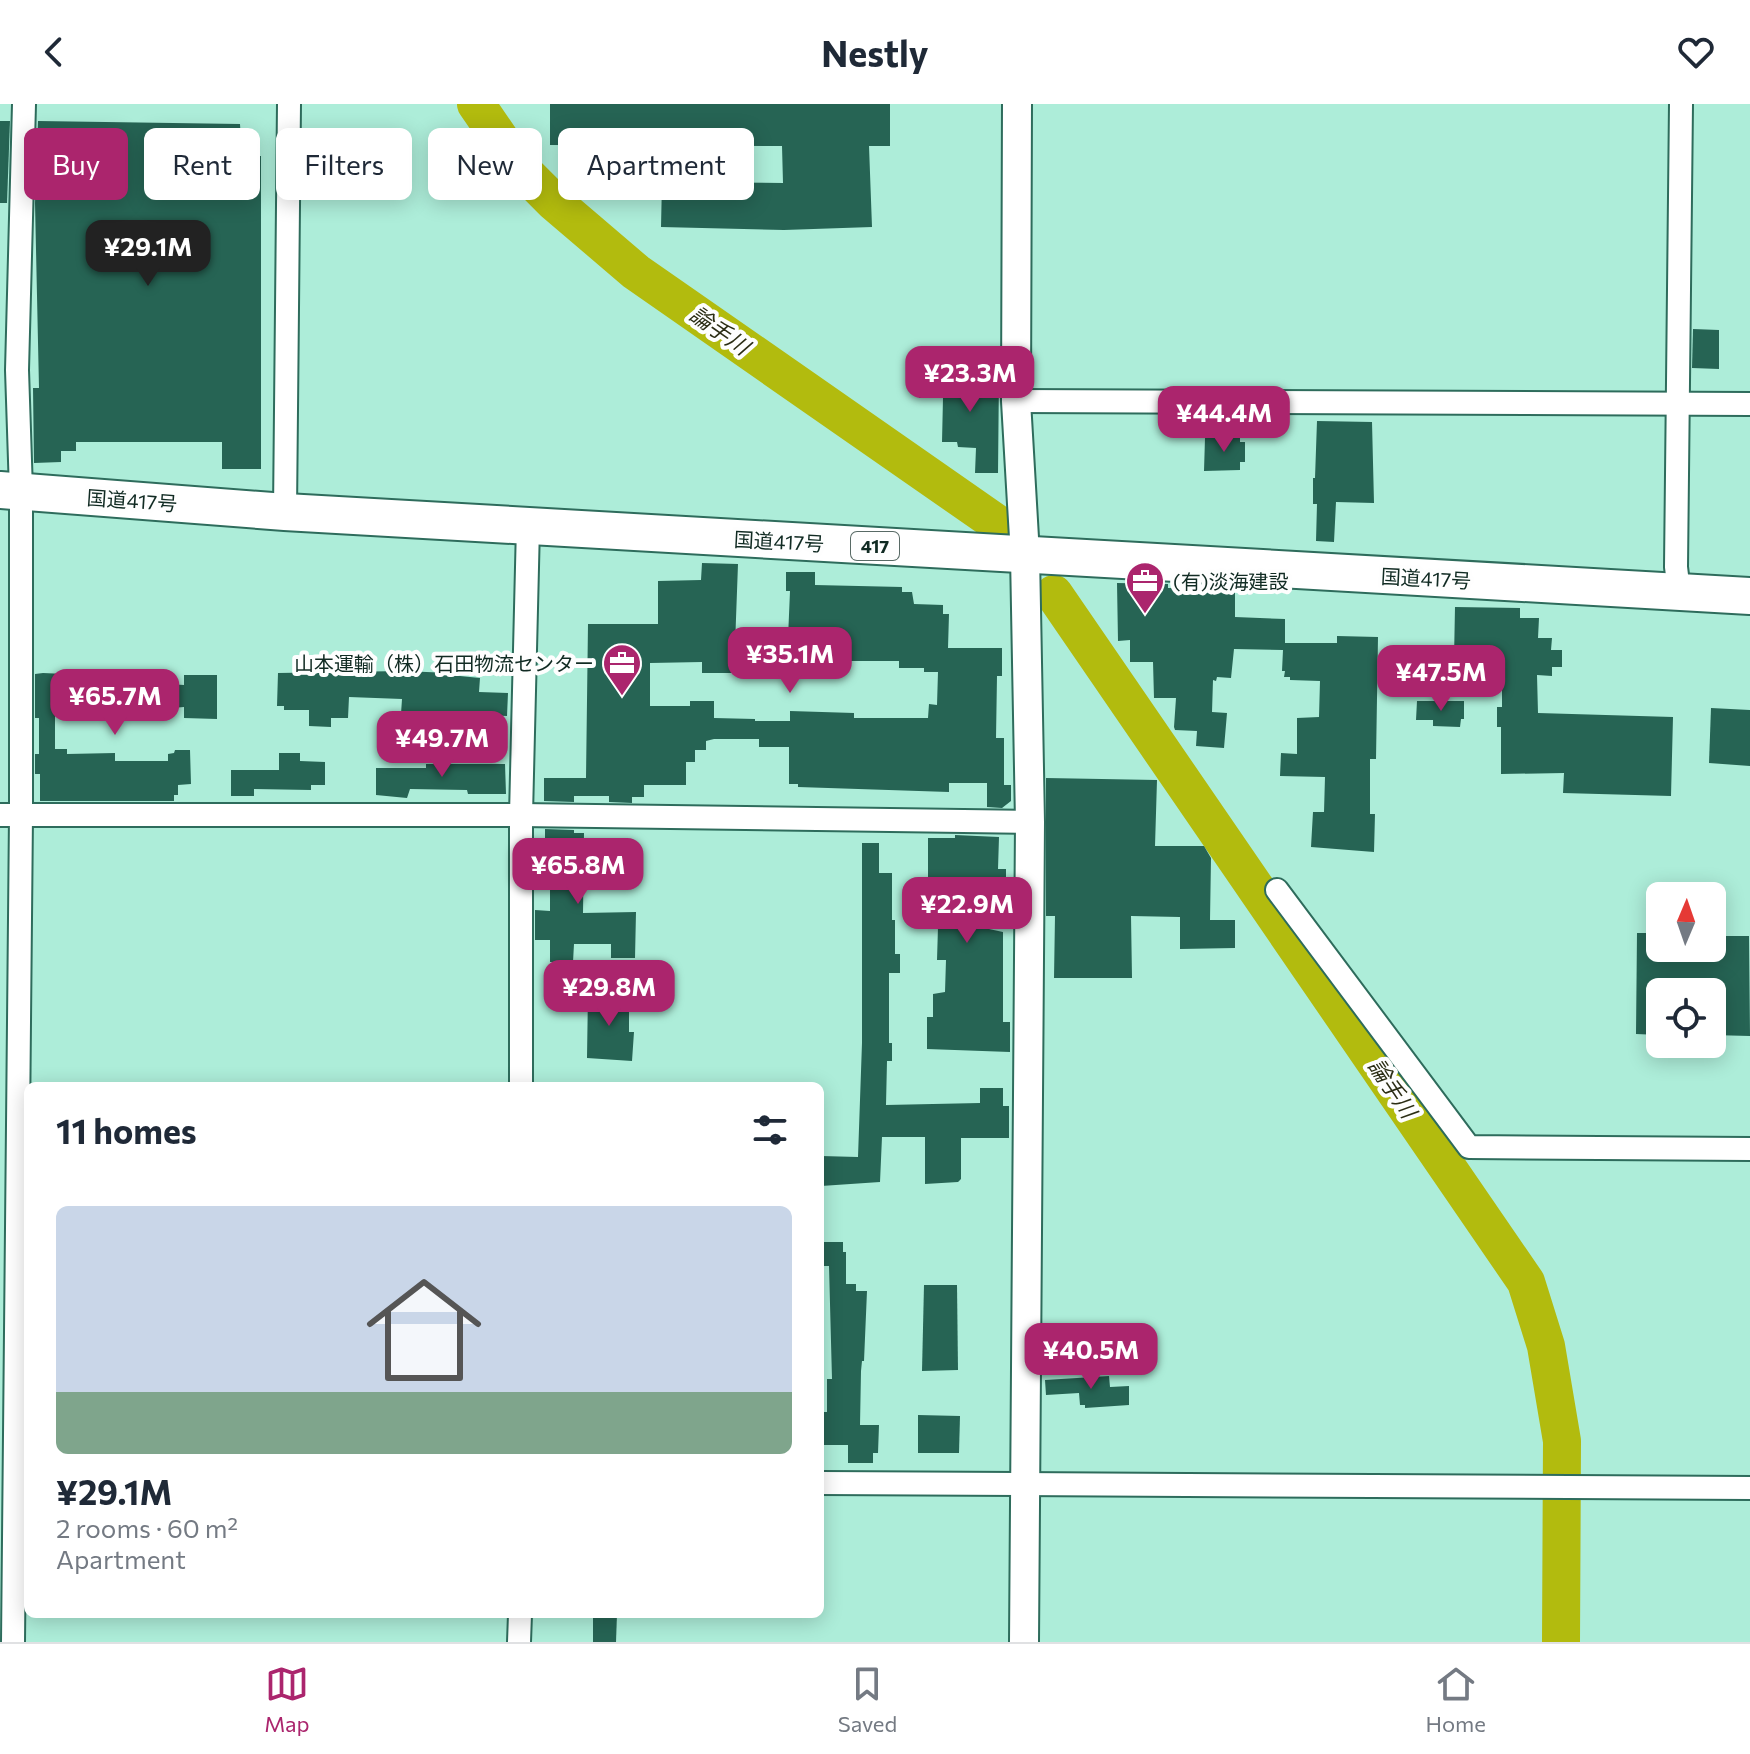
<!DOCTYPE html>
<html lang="en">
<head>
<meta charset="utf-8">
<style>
	:root { --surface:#fff; --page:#f2f2f3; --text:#1f2937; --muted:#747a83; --line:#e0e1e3; --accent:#ab256d }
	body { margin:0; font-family:Commissioner,"Noto Sans JP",sans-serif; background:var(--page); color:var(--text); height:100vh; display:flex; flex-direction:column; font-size:30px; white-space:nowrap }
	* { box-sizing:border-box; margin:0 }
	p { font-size:26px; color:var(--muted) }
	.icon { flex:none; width:44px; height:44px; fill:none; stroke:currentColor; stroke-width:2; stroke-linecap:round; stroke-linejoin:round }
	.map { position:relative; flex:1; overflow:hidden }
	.panel { position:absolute; left:24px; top:978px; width:800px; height:536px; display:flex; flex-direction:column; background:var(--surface); border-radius:12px; box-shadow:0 4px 20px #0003 }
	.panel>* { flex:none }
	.banner { position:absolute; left:24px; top:24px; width:800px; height:72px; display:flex; gap:16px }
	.needle { width:52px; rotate:2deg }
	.controls { position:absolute; left:1646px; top:778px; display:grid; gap:16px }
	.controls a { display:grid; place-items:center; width:80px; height:80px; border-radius:12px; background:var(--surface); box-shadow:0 4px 20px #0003; font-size:40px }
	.price { position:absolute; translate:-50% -68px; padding:0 18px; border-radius:16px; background:var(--accent); color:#fff; font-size:26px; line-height:52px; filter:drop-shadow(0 2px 4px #0008) }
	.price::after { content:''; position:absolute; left:50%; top:48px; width:24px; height:18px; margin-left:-12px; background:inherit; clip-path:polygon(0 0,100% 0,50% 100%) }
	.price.current { background:#222; color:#fff }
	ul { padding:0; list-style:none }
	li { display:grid; align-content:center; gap:16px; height:424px; padding:0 32px }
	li+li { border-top:2px solid var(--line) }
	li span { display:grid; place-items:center; height:248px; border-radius:12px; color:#555 }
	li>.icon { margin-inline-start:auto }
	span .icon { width:144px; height:144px; fill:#fffc; stroke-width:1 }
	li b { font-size:34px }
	h2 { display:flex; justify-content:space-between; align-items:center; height:96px; padding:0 32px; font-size:34px }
	.tag { padding:0 28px; border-radius:12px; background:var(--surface); box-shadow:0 4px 20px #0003; font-size:28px; line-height:72px }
	.tag.current { background:var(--accent); color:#fff }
	header { display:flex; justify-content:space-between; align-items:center; height:104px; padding:0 32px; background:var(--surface); font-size:36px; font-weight:700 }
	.dock { display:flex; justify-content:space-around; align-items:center; height:112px; border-top:2px solid var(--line); background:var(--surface); font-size:22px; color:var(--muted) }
	.dock a { display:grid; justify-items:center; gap:4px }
	.dock .current { color:var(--accent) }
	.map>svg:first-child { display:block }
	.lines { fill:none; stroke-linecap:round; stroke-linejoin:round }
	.river { stroke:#b2bb0e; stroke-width:38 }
	.building { fill:#266454 }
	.minor-casing { stroke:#2e6c5c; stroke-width:26 }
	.tertiary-casing { stroke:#2e6c5c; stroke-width:32 }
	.trunk-casing { stroke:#2e6c5c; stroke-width:40 }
	.minor { stroke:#fff; stroke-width:22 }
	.tertiary { stroke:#fff; stroke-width:28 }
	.trunk { stroke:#fff; stroke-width:36 }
	.labels { text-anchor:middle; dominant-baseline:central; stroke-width:8; stroke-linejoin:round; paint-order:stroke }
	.shield { fill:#fefefe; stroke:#586a65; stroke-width:2 }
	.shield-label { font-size:18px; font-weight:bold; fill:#112b23 }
	.street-label { font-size:20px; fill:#112b23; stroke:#fefefe }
	.poi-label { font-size:20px; fill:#112b23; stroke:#fefefe; text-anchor:start }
	.water-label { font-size:22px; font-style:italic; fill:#2c2e16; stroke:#fefefe }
</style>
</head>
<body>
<header><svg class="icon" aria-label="back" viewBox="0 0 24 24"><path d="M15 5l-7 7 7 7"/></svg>Nestly<svg class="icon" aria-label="heart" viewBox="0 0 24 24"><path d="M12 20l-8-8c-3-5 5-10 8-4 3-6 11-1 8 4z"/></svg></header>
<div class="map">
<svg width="1750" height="1538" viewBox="0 0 1750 1538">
	<rect width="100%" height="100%" fill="#adedd9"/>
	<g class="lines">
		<g class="river">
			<polyline points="476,0 520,64 554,98 636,168 995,418"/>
			<polyline points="1054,490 1526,1178 1546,1242 1562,1337 1561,1538"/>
		</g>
	</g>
	<g class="building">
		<polygon points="550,0 890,0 890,42 869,42 872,123 784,126 661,123 662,78 783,79 782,42 550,41"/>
		<polygon points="0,17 10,17 7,99 0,99"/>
		<polygon points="38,17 240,20 241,37 248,37 248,52 261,52 261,365 222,365 222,338 76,338 76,347 61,347 61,358 34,359 33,284 39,284 35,99"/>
		<polygon points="1693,225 1719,226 1719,265 1692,264"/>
		<polygon points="971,267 999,269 998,369 975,369 976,344 958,343 957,338 942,338 943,294 919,294 920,274 971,275"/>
		<polygon points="1317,317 1372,318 1374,399 1336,398 1334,438 1316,437 1317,400 1313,400 1313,374 1315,374"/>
		<polygon points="1205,334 1240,334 1240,338 1245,338 1245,358 1240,358 1240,366 1204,367"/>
		<polygon points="702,459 738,460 734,569 702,569 702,558 650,559 650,602 690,602 690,597 714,597 714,614 755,615 755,617 790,617 790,607 854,609 854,614 928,614 929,600 937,601 938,568 924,568 924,564 899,564 899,557 817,557 816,565 790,564 790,558 787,558 790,487 786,487 786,468 815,468 815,481 902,483 902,488 912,488 914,500 943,501 943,510 949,510 948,544 1002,544 1002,572 997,572 996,634 1004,634 1004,681 1011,681 1011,697 1002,704 987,703 987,679 949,679 949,688 798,683 798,680 789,680 789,643 759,643 759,635 714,635 706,637 706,646 695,646 695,658 686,658 686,681 644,681 644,693 632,693 632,699 609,698 609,692 574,692 574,698 544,697 544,674 586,674 588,520 658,520 658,477 701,476"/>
		<polygon points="1117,479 1168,480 1168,484 1235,485 1235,513 1285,515 1285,539 1337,539 1337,532 1378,533 1376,655 1370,655 1370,710 1375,710 1374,748 1311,743 1313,708 1324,708 1325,673 1280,672 1281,649 1297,650 1297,614 1319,613 1320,577 1290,576 1290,573 1284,573 1285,567 1282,567 1283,546 1234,545 1231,574 1217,573 1216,577 1213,576 1212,608 1227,609 1224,644 1196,642 1197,627 1175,626 1174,623 1176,594 1154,594 1153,558 1130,558 1130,536 1118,537"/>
		<polygon points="1455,503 1520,504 1520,514 1539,514 1538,534 1552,534 1551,546 1562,546 1562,563 1552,563 1552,572 1537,571 1538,609 1673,613 1671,692 1563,689 1564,669 1501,670 1501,623 1497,623 1497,603 1502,603 1502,557 1454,555"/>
		<polygon points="403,567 450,569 450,571 480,574 479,588 508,589 507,612 482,611 482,620 464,620 464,611 401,610 402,595 349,593 348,614 331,614 331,623 309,622 309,606 284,606 284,602 277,602 278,569"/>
		<polygon points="43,569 152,574 152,579 184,581 184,571 217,571 217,615 184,614 184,603 145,606 55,603 55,645 67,645 67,650 115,649 115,657 168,657 168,650 174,649 175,646 190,646 191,680 178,681 178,691 174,691 174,697 40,697 40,670 35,670 35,650 39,650 39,614 35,614 35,570"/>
		<polygon points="1417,597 1464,597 1464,615 1461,615 1460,623 1433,622 1433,616 1416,616"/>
		<polygon points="1711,604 1750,606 1750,662 1709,659"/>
		<polygon points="279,649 300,649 300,657 325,658 325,681 311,681 311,686 254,685 254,692 231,692 231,666 279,666"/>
		<polygon points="426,660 505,660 506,690 468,690 467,686 410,685 407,694 376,691 376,664 426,664"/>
		<polygon points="1046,674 1157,676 1155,742 1204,742 1211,754 1210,816 1235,816 1235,844 1180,845 1180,813 1131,812 1132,874 1054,874 1055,812 1046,812"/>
		<polygon points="545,725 574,726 574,729 584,729 583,809 636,808 635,854 611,854 611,840 574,840 573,858 550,858 550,836 535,836 535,806 550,807 550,754 545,754"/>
		<polygon points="955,731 999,733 998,765 1006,765 1006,790 991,790 989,825 1003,828 1003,918 1010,918 1010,948 927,945 927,913 933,913 933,890 945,888 946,856 937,856 938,823 928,823 928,734 955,734"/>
		<polygon points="862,739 879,739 879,769 892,769 892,816 895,816 895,850 900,850 900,869 889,869 889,939 892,939 892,957 887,957 886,1001 980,999 980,984 1003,984 1003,1002 1009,1002 1009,1034 961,1034 961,1075 958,1078 925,1080 925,1033 882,1033 880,1078 821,1082 821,1052 858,1053 862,939"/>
		<polygon points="1637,829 1660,829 1660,844 1712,844 1712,832 1749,832 1750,932 1712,931 1712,888 1660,888 1660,931 1636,930"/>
		<polygon points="588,889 622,890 621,895 629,895 629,928 634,928 632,957 587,954"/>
		<polygon points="820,1138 843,1138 843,1148 846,1148 846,1180 856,1180 856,1187 867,1187 864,1257 862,1257 861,1267 860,1321 879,1321 878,1349 873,1349 873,1359 848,1359 848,1341 820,1341 820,1308 827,1308 827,1275 832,1275 829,1162 820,1162"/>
		<polygon points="924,1181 957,1181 958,1266 922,1267"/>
		<polygon points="1109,1272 1110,1283 1129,1282 1129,1301 1085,1304 1085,1301 1080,1301 1079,1289 1046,1291 1045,1276"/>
		<polygon points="918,1311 960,1312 959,1349 918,1349"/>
		<polygon points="593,1510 617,1510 616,1538 593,1538"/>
	</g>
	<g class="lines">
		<g class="minor-casing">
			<g id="minor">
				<polyline points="1016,297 1750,300"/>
				<polyline points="285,408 289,0"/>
				<polyline points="1679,488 1676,463 1681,0"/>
				<polyline points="0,711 521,711 1030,718"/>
				<polyline points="1277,786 1469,1043 1750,1045"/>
				<polyline points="521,982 521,711 528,422"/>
				<polyline points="820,1379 1750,1384"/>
				<polyline points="13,1538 21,711 21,387 17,266 24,0"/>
				<polyline points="519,1538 520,1510"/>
			</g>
		</g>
		<g class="tertiary-casing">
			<polyline id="tertiary" points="1017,0 1016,297 1025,451 1030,718 1024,1538"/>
		</g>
		<g class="trunk-casing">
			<polyline id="trunk" points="0,386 285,408 1750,492"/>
		</g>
		<use href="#minor" class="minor"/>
		<use href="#tertiary" class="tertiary"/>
		<use href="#trunk" class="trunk"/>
	</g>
	<defs>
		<g id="office-pin" transform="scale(2)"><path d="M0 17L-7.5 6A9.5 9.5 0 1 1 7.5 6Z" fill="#ab256d" stroke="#fefefe"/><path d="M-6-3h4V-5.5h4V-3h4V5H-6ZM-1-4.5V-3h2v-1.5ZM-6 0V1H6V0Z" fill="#fff"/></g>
	</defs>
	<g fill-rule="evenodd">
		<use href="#office-pin" x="1145" y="477"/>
		<use href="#office-pin" x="622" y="559"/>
	</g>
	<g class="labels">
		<rect class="shield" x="851" y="428" width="48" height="28" rx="6"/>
		<g class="shield-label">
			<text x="875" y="442">417</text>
		</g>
		<g class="street-label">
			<text transform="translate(132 396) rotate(4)">国道417号</text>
			<text transform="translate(779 437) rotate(3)">国道417号</text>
			<text transform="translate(1426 474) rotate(3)">国道417号</text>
		</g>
		<g class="poi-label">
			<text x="1173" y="477">(有)淡海建設</text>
			<text x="594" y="559" text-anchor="end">山本運輸（株）石田物流センター</text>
		</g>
		<g class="water-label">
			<text transform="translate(720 226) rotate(35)">論手川</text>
			<text transform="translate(1393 984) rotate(56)">論手川</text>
		</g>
	</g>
</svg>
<div class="controls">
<a><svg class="needle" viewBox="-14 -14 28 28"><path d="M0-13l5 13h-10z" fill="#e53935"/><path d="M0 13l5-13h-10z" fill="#747a83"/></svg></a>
<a><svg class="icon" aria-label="locate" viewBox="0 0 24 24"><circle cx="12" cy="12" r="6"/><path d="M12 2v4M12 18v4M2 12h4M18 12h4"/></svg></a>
</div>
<b class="price current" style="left:148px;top:184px">¥29.1M</b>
<b class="price" style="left:970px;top:310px">¥23.3M</b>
<b class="price" style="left:1224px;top:350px">¥44.4M</b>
<b class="price" style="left:790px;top:591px">¥35.1M</b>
<b class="price" style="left:1441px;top:609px">¥47.5M</b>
<b class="price" style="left:115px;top:633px">¥65.7M</b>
<b class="price" style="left:442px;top:675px">¥49.7M</b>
<b class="price" style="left:578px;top:802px">¥65.8M</b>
<b class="price" style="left:967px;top:841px">¥22.9M</b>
<b class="price" style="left:609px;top:924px">¥29.8M</b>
<b class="price" style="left:1091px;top:1287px">¥40.5M</b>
<div class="banner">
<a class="tag current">Buy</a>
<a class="tag">Rent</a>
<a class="tag">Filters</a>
<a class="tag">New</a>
<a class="tag">Apartment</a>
</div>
<section class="panel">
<h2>11 homes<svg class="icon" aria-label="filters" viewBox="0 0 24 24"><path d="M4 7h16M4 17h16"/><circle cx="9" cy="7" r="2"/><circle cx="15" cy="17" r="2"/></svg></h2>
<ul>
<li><span style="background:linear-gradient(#c9d6e8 75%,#7fa58c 0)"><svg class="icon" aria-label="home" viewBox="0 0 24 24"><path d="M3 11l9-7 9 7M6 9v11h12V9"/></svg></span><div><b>¥29.1M</b><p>2 rooms · 60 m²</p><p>Apartment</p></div></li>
</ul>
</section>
</div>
<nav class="dock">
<a class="current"><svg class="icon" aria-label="map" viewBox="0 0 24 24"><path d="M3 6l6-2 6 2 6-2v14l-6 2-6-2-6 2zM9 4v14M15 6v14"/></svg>Map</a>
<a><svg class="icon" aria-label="saved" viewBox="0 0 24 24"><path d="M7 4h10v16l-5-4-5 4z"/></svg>Saved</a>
<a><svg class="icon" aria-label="home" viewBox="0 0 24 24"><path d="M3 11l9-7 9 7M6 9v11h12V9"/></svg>Home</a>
</nav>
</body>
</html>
